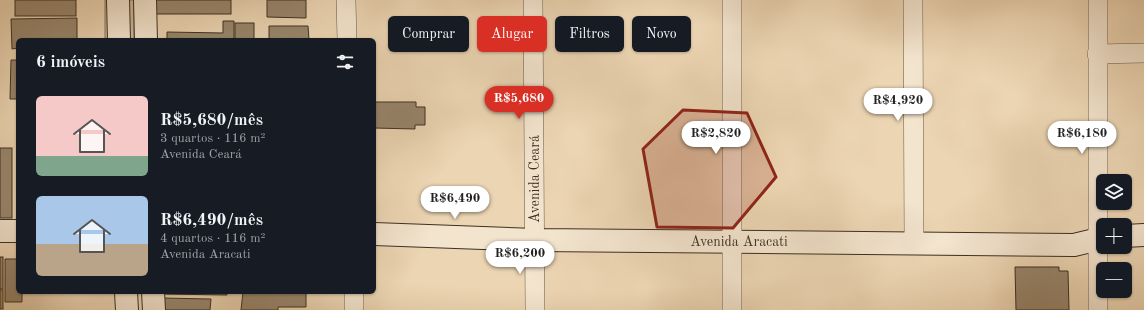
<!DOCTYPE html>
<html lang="pt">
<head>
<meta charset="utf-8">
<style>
	:root { --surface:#171b24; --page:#242831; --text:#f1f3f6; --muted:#9ea1a6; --accent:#d93025 }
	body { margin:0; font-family:"Old Standard TT",serif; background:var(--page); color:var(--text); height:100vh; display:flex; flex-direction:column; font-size:15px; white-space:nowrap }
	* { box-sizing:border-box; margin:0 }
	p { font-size:13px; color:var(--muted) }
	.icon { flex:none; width:22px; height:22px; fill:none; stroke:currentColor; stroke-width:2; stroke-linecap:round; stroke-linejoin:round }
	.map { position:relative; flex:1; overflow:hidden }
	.panel { position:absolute; left:16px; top:38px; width:360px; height:256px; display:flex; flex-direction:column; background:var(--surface); border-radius:6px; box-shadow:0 1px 3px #0004 }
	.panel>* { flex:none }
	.hud { position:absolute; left:388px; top:16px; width:380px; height:36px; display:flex; gap:8px }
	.controls { position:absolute; left:1096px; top:174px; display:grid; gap:8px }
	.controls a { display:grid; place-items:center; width:36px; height:36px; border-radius:6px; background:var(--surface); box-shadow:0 1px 3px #0004; font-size:20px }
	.price { position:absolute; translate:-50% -34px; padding:0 9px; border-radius:14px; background:#fff; color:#222; font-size:13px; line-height:26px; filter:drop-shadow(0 1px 2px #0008) }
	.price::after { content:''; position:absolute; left:50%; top:24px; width:12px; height:9px; margin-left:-6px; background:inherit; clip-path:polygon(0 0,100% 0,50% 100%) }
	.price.selected { background:var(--accent); color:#fff }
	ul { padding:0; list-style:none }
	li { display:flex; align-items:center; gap:12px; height:100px; padding:0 20px }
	li span { display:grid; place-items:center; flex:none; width:112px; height:80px; border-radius:6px; color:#555 }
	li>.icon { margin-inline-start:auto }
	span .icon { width:48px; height:48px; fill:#fffc; stroke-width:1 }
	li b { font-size:17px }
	h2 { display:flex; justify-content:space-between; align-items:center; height:48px; padding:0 20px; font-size:17px }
	.tag { padding:0 14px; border-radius:6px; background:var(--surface); box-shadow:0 1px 3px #0004; font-size:14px; line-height:36px }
	.tag.selected { background:var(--accent); color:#fff }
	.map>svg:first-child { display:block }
	.green { fill:#ceb99a; stroke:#85745e }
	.building { fill:#98866d; stroke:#3c3022 }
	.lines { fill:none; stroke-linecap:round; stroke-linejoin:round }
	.street-casing { stroke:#685946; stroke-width:20 }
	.secondary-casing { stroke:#3c3022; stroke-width:24 }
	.street { stroke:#f3e4ce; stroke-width:19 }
	.secondary { stroke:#f3e4ce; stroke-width:22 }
	.marked { fill:#8f2418; fill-opacity:0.2; stroke:#8f2418; stroke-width:3; stroke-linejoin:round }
	.labels { text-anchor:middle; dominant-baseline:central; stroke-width:3.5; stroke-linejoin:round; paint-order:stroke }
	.street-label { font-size:14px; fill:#3c3022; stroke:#f3e4ce }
</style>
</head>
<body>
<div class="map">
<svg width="1144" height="310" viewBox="0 0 1144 310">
	<rect width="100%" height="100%" fill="#ecd5b3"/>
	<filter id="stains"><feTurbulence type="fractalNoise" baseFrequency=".005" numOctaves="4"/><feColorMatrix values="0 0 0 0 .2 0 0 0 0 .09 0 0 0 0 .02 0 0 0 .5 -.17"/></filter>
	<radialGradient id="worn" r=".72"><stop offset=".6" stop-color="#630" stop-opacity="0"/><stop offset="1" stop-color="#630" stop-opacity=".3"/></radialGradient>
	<rect class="green" x="105" y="0" width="29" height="40"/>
	<g class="building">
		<rect x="15" y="0" width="61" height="16"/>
		<rect x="156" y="0" width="75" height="14"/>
		<polygon points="267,0 306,0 306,18 267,17"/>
		<polygon points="77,18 77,40 18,40 18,48 12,49 11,19"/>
		<polygon points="223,21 234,21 234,40 167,40 167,32 223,33"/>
		<rect x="235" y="23" width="19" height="17"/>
		<polygon points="269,26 308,26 309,40 269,40"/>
		<polygon points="11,60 18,60 18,99 10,99"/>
		<polygon points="374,102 416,102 416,107 425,107 425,125 415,125 415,129 374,128"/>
		<rect x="0" y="148" width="12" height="70"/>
		<rect x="0" y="257" width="3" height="32"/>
		<polygon points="5,259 18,259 18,292 22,292 22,302 5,302"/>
		<polygon points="1015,267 1059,267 1059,271 1068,271 1069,310 1016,310"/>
		<rect x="0" y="290" width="3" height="19"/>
		<polygon points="163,292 227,292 227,295 162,294"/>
		<polygon points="243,292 306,292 306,307 278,307 278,310 241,310"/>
		<polygon points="163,298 211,299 210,310 163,310"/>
	</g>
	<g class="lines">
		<g class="street-casing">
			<g id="street">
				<polyline points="346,0 347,40"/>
				<polyline points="533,0 535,310"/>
				<polyline points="732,0 732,310"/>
				<polyline points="913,0 914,243"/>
				<polyline points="1097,54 1144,53"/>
				<polyline points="354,292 354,310"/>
				<polyline points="1098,310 1098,0"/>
			</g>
		</g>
		<g class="secondary-casing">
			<g id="secondary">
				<polyline points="118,0 119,40"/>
				<polyline points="145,0 146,40"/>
				<polyline points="0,231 18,231"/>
				<polyline points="374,234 535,240 1074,245 1103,238"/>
				<polyline points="1125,236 1144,235"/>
				<polyline points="126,292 127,310"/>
				<polyline points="153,292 154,310"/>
			</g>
		</g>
		<use href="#street" class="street"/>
		<use href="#secondary" class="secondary"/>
	</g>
	<path class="marked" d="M683 110 747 113 776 177 733 228 657 227 643 149Z"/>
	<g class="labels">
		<g class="street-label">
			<text transform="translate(535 179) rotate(-90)">Avenida Ceará</text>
			<text x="739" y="242">Avenida Aracati</text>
		</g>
	</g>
	<rect width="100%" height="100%" filter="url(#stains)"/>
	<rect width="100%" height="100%" fill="url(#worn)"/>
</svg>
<div class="controls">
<a><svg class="icon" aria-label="layers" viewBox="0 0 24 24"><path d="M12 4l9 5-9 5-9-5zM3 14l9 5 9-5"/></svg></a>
<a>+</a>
<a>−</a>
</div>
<b class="price selected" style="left:519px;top:120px">R$5,680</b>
<b class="price" style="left:898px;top:122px">R$4,920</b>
<b class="price" style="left:716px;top:155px">R$2,820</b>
<b class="price" style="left:1082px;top:155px">R$6,180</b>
<b class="price" style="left:455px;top:220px">R$6,490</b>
<b class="price" style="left:520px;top:275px">R$6,200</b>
<div class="hud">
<a class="tag">Comprar</a>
<a class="tag selected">Alugar</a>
<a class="tag">Filtros</a>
<a class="tag">Novo</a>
</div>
<section class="panel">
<h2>6 imóveis<svg class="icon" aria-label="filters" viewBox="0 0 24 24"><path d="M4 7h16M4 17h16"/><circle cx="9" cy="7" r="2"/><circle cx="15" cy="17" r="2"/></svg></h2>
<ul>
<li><span style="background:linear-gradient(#f6c9c9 75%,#7fa58c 0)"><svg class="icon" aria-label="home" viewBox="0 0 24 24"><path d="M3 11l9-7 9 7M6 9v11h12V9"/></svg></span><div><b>R$5,680/mês</b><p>3 quartos · 116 m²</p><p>Avenida Ceará</p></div></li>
<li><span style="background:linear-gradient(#a9c7e8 60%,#b9a48a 0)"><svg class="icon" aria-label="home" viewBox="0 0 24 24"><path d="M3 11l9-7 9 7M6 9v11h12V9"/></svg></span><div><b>R$6,490/mês</b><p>4 quartos · 116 m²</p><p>Avenida Aracati</p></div></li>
</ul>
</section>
</div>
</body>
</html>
